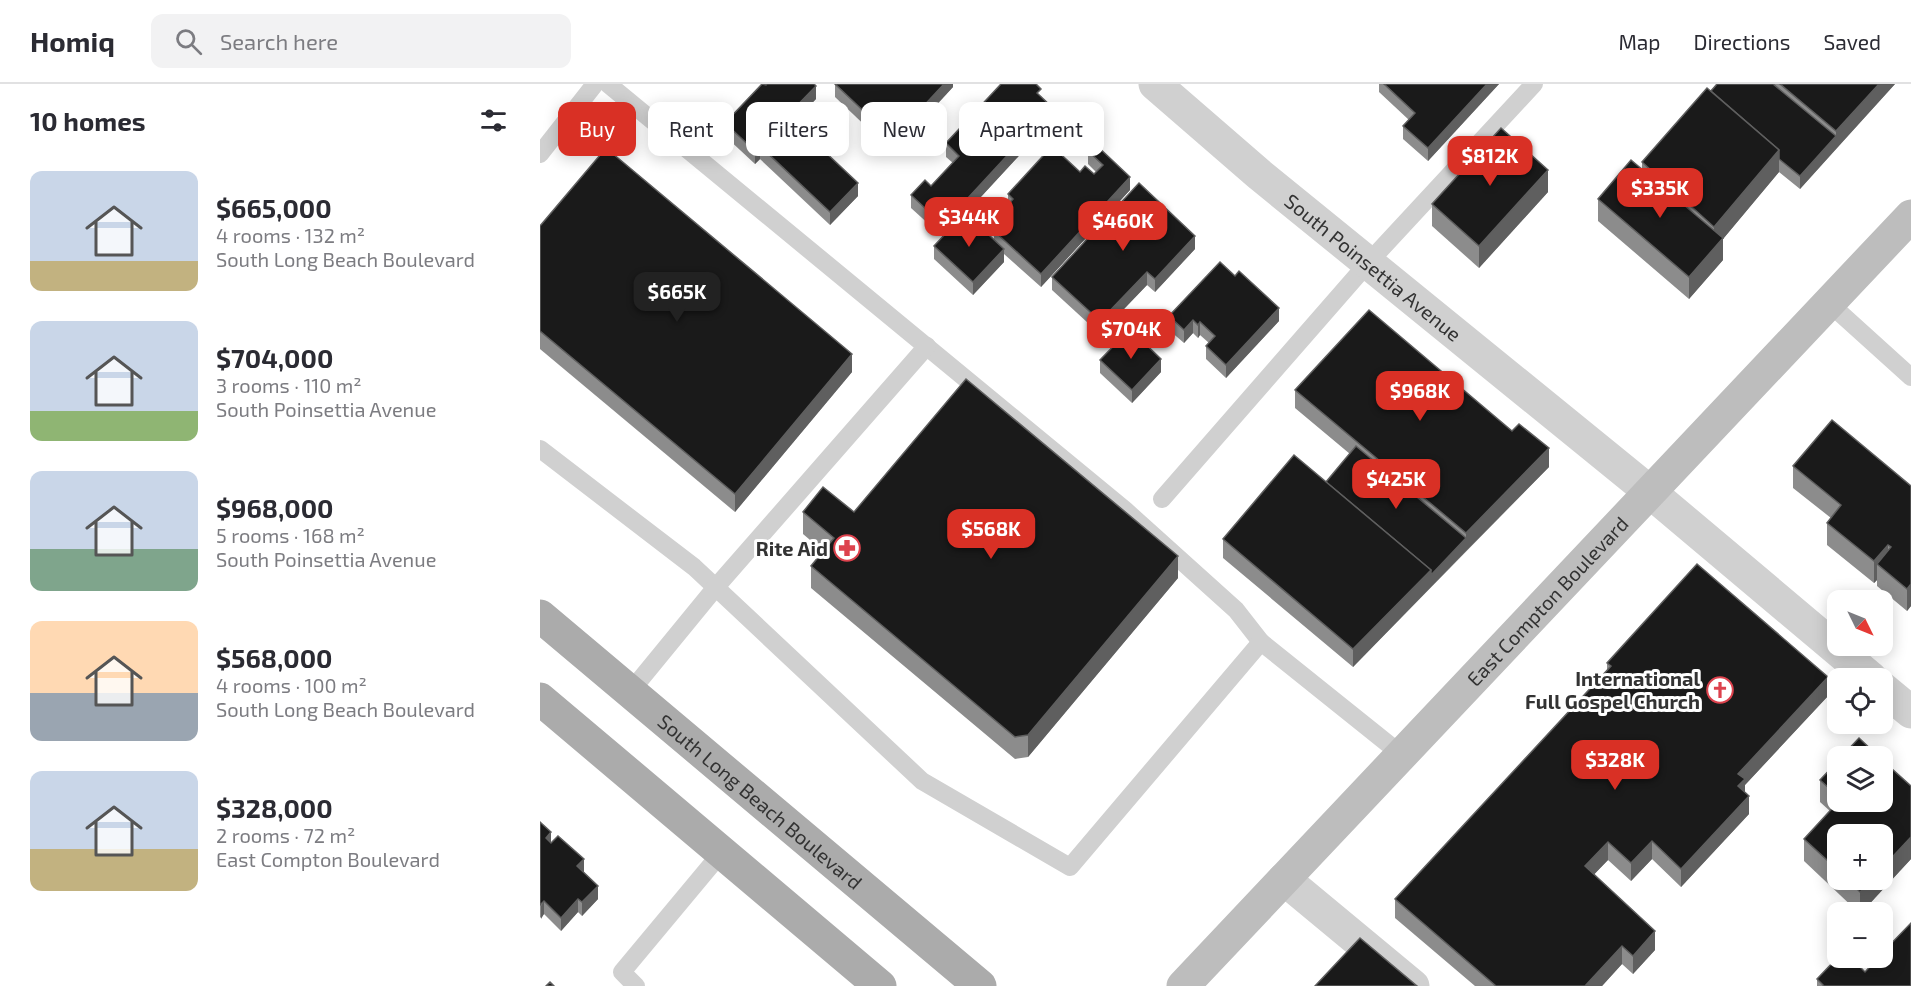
<!DOCTYPE html>
<html lang="en">
<head>
<meta charset="utf-8">
<style>
	:root { --surface:#fff; --page:#f2f2f3; --text:#2b2b33; --muted:#7c7c81; --line:#e1e1e2; --accent:#d93025 }
	body { margin:0; font-family:"Exo 2",sans-serif; background:var(--page); color:var(--text); height:100vh; display:flex; flex-direction:column; font-size:22px; white-space:nowrap }
	* { box-sizing:border-box; margin:0 }
	p { font-size:20px; color:var(--muted) }
	.icon { flex:none; width:33px; height:33px; fill:none; stroke:currentColor; stroke-width:2; stroke-linecap:round; stroke-linejoin:round }
	.map { position:relative; flex:1; overflow:hidden }
	.details { display:flex; flex-direction:column; background:var(--surface); width:540px }
	.details>* { flex:none }
	.banner { position:absolute; left:18px; top:18px; width:570px; height:54px; display:flex; gap:12px }
	.needle { width:39px; rotate:133deg }
	.controls { position:absolute; left:1287px; top:506px; display:grid; gap:12px }
	.controls a { display:grid; place-items:center; width:66px; height:66px; border-radius:12px; background:var(--surface); box-shadow:0 3px 15px #0003; font-size:30px }
	.price { position:absolute; translate:-50% -51px; padding:0 14px; border-radius:12px; background:var(--accent); color:#fff; font-size:20px; line-height:39px; filter:drop-shadow(0 2px 3px #0008) }
	.price::after { content:''; position:absolute; left:50%; top:36px; width:18px; height:14px; margin-left:-9px; background:inherit; clip-path:polygon(0 0,100% 0,50% 100%) }
	.price.selected { background:#222; color:#fff }
	ul { padding:0; list-style:none }
	li { display:flex; align-items:center; gap:18px; height:150px; padding:0 30px }
	li span { display:grid; place-items:center; flex:none; width:168px; height:120px; border-radius:12px; color:#555 }
	li>.icon { margin-inline-start:auto }
	span .icon { width:72px; height:72px; fill:#fffc; stroke-width:1 }
	li b { font-size:26px }
	h2 { display:flex; justify-content:space-between; align-items:center; height:72px; padding:0 30px; font-size:26px }
	.pill { padding:0 21px; border-radius:12px; background:var(--surface); box-shadow:0 3px 15px #0003; font-size:21px; line-height:54px }
	.pill.selected { background:var(--accent); color:#fff }
	header { display:flex; align-items:center; gap:36px; box-sizing:border-box; height:84px; padding:0 30px; background:var(--surface); border-bottom:2px solid var(--line) }
	header strong { font-size:28px }
	nav { display:flex; gap:33px; margin-inline-start:auto; font-size:21px }
	.search { width:420px; height:54px; background:var(--page); display:flex; align-items:center; gap:15px; box-sizing:border-box; padding:0 21px; border-radius:12px; color:var(--muted); font-size:22px }
	main { display:flex; flex:1; min-height:0 }
	.map>svg:first-child { display:block }
	.lines { fill:none; stroke-linecap:round; stroke-linejoin:round }
	.lane { stroke:#d0d0d0; stroke-width:18 }
	.street { stroke:#d0d0d0; stroke-width:33 }
	.secondary { stroke:#bdbdbd; stroke-width:33 }
	.primary { stroke:#ababab; stroke-width:33 }
	.wall { fill:#8c8c8c; fill-rule:evenodd }
	.shaded-wall { fill:#5f5f5f }
	.building { fill:#1a1a1a; stroke:#5f5f5f; stroke-width:1.5 }
	.labels { text-anchor:middle; dominant-baseline:central; stroke-width:6; stroke-linejoin:round; paint-order:stroke }
	.street-label { font-size:20px; fill:#333; stroke:#fff }
	.poi-label { font-size:20px; font-weight:bold; fill:#333; stroke:#fff; text-anchor:end }
</style>
</head>
<body>
<header>
<strong>Homiq</strong>
<div class="search"><svg class="icon" aria-label="search" viewBox="0 0 24 24"><circle cx="10" cy="10" r="6"/><path d="M15 15l6 6"/></svg>Search here</div>
<nav><a>Map</a><a>Directions</a><a>Saved</a></nav>
</header>
<main>
<section class="details">
<h2>10 homes<svg class="icon" aria-label="filters" viewBox="0 0 24 24"><path d="M4 7h16M4 17h16"/><circle cx="9" cy="7" r="2"/><circle cx="15" cy="17" r="2"/></svg></h2>
<ul>
<li><span style="background:linear-gradient(#c9d6e8 75%,#c2b280 0)"><svg class="icon" aria-label="home" viewBox="0 0 24 24"><path d="M3 11l9-7 9 7M6 9v11h12V9"/></svg></span><div><b>$665,000</b><p>4 rooms · 132 m²</p><p>South Long Beach Boulevard</p></div></li>
<li><span style="background:linear-gradient(#c9d6e8 75%,#8fb573 0)"><svg class="icon" aria-label="home" viewBox="0 0 24 24"><path d="M3 11l9-7 9 7M6 9v11h12V9"/></svg></span><div><b>$704,000</b><p>3 rooms · 110 m²</p><p>South Poinsettia Avenue</p></div></li>
<li><span style="background:linear-gradient(#c9d6e8 65%,#7fa58c 0)"><svg class="icon" aria-label="home" viewBox="0 0 24 24"><path d="M3 11l9-7 9 7M6 9v11h12V9"/></svg></span><div><b>$968,000</b><p>5 rooms · 168 m²</p><p>South Poinsettia Avenue</p></div></li>
<li><span style="background:linear-gradient(#ffd9b3 60%,#9aa5b1 0)"><svg class="icon" aria-label="home" viewBox="0 0 24 24"><path d="M3 11l9-7 9 7M6 9v11h12V9"/></svg></span><div><b>$568,000</b><p>4 rooms · 100 m²</p><p>South Long Beach Boulevard</p></div></li>
<li><span style="background:linear-gradient(#c9d6e8 65%,#c2b280 0)"><svg class="icon" aria-label="home" viewBox="0 0 24 24"><path d="M3 11l9-7 9 7M6 9v11h12V9"/></svg></span><div><b>$328,000</b><p>2 rooms · 72 m²</p><p>East Compton Boulevard</p></div></li>
</ul>
</section>
<div class="map">
<svg width="1371" height="902" viewBox="0 0 1371 902">
	<rect width="100%" height="100%" fill="#fff"/>
	<g class="lines">
		<g class="lane">
			<polyline points="68,0 585,426 696,526 721,558"/>
			<polyline points="0,70 55,0"/>
			<polyline points="1289,219 1371,293"/>
			<polyline points="0,365 154,483 382,697 530,783 721,558 862,671"/>
			<polyline points="622,415 828,179 994,0"/>
			<polyline points="90,608 176,503 387,262"/>
			<polyline points="96,902 82,888 182,768"/>
		</g>
		<g class="street">
			<path id="s1" d="M615 0 720 91 1110 408 1331 594"/>
			<polyline points="1342,604 1371,628"/>
			<polyline points="744,795 873,902"/>
		</g>
		<path class="secondary" id="s2" d="M643 902 1371 132"/>
		<g class="primary">
			<path id="s3" d="M0 532 440 902"/>
			<polyline points="0,615 340,902"/>
		</g>
	</g>
	<g class="wall">
		<polygon points="295,0 413,0 413,3 353,68 295,13"/>
		<polygon points="839,0 959,0 888,77 863,55 863,42 869,36 839,8"/>
		<polygon points="1177,0 1355,0 1260,105 1239,88 1183,155 1183,176 1149,215 1058,137 1058,115 1102,85 1102,78"/>
		<polygon points="501,12 512,36 426,129 454,155 454,147 465,135 465,124 468,120 468,110 540,88 554,90 556,88 548,80 548,67 590,106 501,203 464,170 464,178 433,211 394,175 394,162 403,153 371,124 371,111 391,102 413,79 406,73 406,59"/>
		<polygon points="276,15 253,38 318,112 290,141 220,75 215,80 185,52 185,39"/>
		<polygon points="1008,108 939,184 892,142 892,120"/>
		<polygon points="0,142 312,288 195,428 0,265"/>
		<polygon points="655,165 615,208 607,201 560,250 512,206 512,193"/>
		<polygon points="629,232 739,237 686,294 666,275 666,262 669,259 660,251 658,254 653,249 644,259 629,246"/>
		<polygon points="560,276 621,288 592,319 560,289"/>
		<polygon points="755,306 1009,383 813,583 683,474 683,455 786,398 810,370 755,324"/>
		<polygon points="1253,382 1371,402 1371,522 1367,527 1337,502 1337,496 1334,499 1287,461 1287,439 1291,434 1253,404"/>
		<polygon points="263,428 314,428 638,494 488,673 475,675 271,504 271,482 283,467 263,450"/>
		<polygon points="1067,579 1288,612 1205,701 1205,708 1209,730 1141,803 1112,775 1091,797 1068,776 1054,790 1115,866 1093,890 1082,880 1062,902 935,902 855,834 855,815 1067,587"/>
		<path d="M1298 677V717H1342L1371 775 1322 828H1318L1264 777V755L1290 727 1280 718V696ZM1298 750 1342 795H1298Z"/>
		<polygon points="0,738 11,759 44,788 58,815 42,832 38,828 21,847 4,830 0,834"/>
		<polygon points="1325,888 1371,902 1277,902 1277,895"/>
	</g>
	<g class="shaded-wall">
		<polygon points="404,0 413,0 413,3 353,68 353,55"/>
		<polygon points="947,0 959,0 888,77 888,64"/>
		<polygon points="1339,0 1355,0 1296,65 1296,47"/>
		<polygon points="276,2 276,15 247,45 247,32"/>
		<polygon points="512,23 512,36 403,154 403,141"/>
		<polygon points="1296,52 1296,65 1260,105 1260,92"/>
		<polygon points="220,62 220,75 215,80 215,67"/>
		<polygon points="1239,66 1239,88 1183,155 1183,176 1149,215 1149,193 1174,164 1174,143"/>
		<polygon points="1008,86 1008,108 939,184 939,162"/>
		<polygon points="590,93 590,106 501,203 501,190"/>
		<polygon points="318,99 318,112 290,141 290,128"/>
		<polygon points="655,152 655,165 615,208 615,195"/>
		<polygon points="464,165 464,178 433,211 433,198"/>
		<polygon points="607,188 607,201 560,250 560,237"/>
		<polygon points="739,224 739,237 686,294 686,281"/>
		<polygon points="653,236 653,249 644,259 644,246"/>
		<polygon points="660,238 660,251 658,254 658,241"/>
		<polygon points="312,270 312,288 195,428 195,410"/>
		<polygon points="621,275 621,288 592,319 592,306"/>
		<polygon points="1009,364 1009,383 926,467 926,449"/>
		<polygon points="926,454 926,467 813,583 813,565 891,486"/>
		<polygon points="1348,461 1348,483 1337,480 1337,496 1334,499 1334,477"/>
		<polygon points="638,472 638,494 488,673 488,651"/>
		<polygon points="1371,500 1371,522 1367,527 1367,505"/>
		<polygon points="1288,593 1288,612 1205,701 1205,714 1198,720 1198,690"/>
		<polygon points="1209,712 1209,730 1141,803 1141,785"/>
		<polygon points="11,748 11,761 6,754"/>
		<polygon points="1371,753 1371,775 1322,828 1320,828 1320,808 1332,795 1342,795 1342,784"/>
		<polygon points="1112,757 1112,775 1091,797 1091,779"/>
		<polygon points="1068,758 1068,776 1045,800 1045,782"/>
		<polygon points="44,775 44,788 37,796 37,782"/>
		<polygon points="58,802 58,815 42,832 42,818"/>
		<polygon points="38,815 38,828 21,847 21,834"/>
		<polygon points="4,817 4,830 1,835 1,822"/>
		<polygon points="1115,847 1115,866 1093,890 1093,872"/>
		<polygon points="1082,862 1082,880 1062,902 1045,902"/>
	</g>
	<g class="building">
		<polygon points="222,0 226,1 227,0 274,0 276,2 247,32 318,99 290,128 220,62 215,67 185,39"/>
		<polygon points="295,0 404,0 353,55"/>
		<polygon points="461,0 496,0 501,5 497,9 512,23 403,141 371,111 385,96 391,102 419,72 406,59"/>
		<polygon points="844,0 947,0 888,64 863,42 875,29"/>
		<polygon points="1177,0 1233,0 1296,52 1260,92 1239,75 1239,66 1171,7"/>
		<polygon points="1240,0 1339,0 1296,47"/>
		<polygon points="1167,4 1239,66 1174,143 1102,78"/>
		<polygon points="961,44 1008,86 939,162 892,120"/>
		<polygon points="555,60 590,93 501,190 454,147 470,129 465,124 473,115 468,110 512,62 540,88 545,82 554,90 563,81 548,67"/>
		<polygon points="66,64 312,270 195,410 0,247 0,142"/>
		<polygon points="1091,76 1183,154 1149,193 1058,115"/>
		<polygon points="599,99 655,152 615,195 607,188 560,237 512,193"/>
		<polygon points="425,129 464,165 433,198 394,162"/>
		<polygon points="680,178 695,192 699,187 739,224 686,281 666,262 675,252 660,238 658,241 653,236 644,246 629,232"/>
		<polygon points="829,226 972,347 979,340 1009,364 926,449 755,306"/>
		<polygon points="590,245 621,275 592,306 560,276"/>
		<polygon points="426,295 638,472 488,651 475,653 271,482 294,454 263,428 283,403 314,428"/>
		<polygon points="1292,336 1371,402 1371,500 1367,505 1337,480 1351,463 1348,461 1334,477 1287,439 1301,421 1253,382"/>
		<polygon points="816,362 926,454 891,491 891,486 786,398"/>
		<polygon points="754,371 891,486 813,565 683,455"/>
		<polygon points="1157,480 1288,593 1198,690 1205,695 1198,702 1209,712 1141,785 1112,757 1091,779 1068,758 1045,782 1115,847 1093,872 1082,862 1045,902 956,902 855,815 1071,582 1067,579"/>
		<polygon points="1319,654 1338,672 1302,672"/>
		<polygon points="1342,676 1371,702 1371,753 1342,784 1342,750 1298,750 1298,786 1264,755 1299,717 1342,717"/>
		<polygon points="1298,677 1298,712 1280,696"/>
		<polygon points="0,738 11,748 6,754 11,759 18,752 44,775 37,782 58,802 42,818 38,815 21,834 4,817 0,821"/>
		<polygon points="1307,795 1332,795 1320,808"/>
		<polygon points="1371,839 1371,902 1284,902 1277,895 1298,873 1310,873 1325,888 1339,873 1342,873 1342,869"/>
		<polygon points="820,854 877,902 775,902"/>
		<polygon points="10,898 14,902 6,902"/>
	</g>
	<defs>
		<g id="pharmacy-ring" transform="scale(1.35)"><circle r="9.5" fill="#fff" stroke="#dd424d" stroke-width="1.5"/><path d="M-2-6h4v4h4v4h-4v4h-4v-4h-4v-4h4Z" fill="#dd424d"/></g>
		<g id="church-ring" transform="scale(1.35)"><circle r="9.5" fill="#fff" stroke="#dd424d" stroke-width="1.5"/><path d="M-1.2-6h2.4v3.5h3.3v2.4h-3.3V6h-2.4V-.1h-3.3v-2.4h3.3Z" fill="#dd424d"/></g>
	</defs>
	<g fill-rule="evenodd">
		<use href="#pharmacy-ring" x="307" y="464"/>
		<use href="#church-ring" x="1180" y="606"/>
	</g>
	<g class="labels">
		<g class="street-label">
			<text stroke="none"><textPath href="#s1" startOffset="285">South Poinsettia Avenue</textPath></text>
			<text stroke="none"><textPath href="#s2" startOffset="530">East Compton Boulevard</textPath></text>
			<text stroke="none"><textPath href="#s3" startOffset="288">South Long Beach Boulevard</textPath></text>
		</g>
		<g class="poi-label">
			<text x="288" y="464">Rite Aid</text>
			<text x="1160" y="594">International<tspan x="1160" dy="23">Full Gospel Church</tspan></text>
		</g>
	</g>
</svg>
<div class="controls">
<a><svg class="needle" viewBox="-14 -14 28 28"><path d="M0-13l5 13h-10z" fill="#e53935"/><path d="M0 13l5-13h-10z" fill="#7c7c81"/></svg></a>
<a><svg class="icon" aria-label="locate" viewBox="0 0 24 24"><circle cx="12" cy="12" r="6"/><path d="M12 2v4M12 18v4M2 12h4M18 12h4"/></svg></a>
<a><svg class="icon" aria-label="layers" viewBox="0 0 24 24"><path d="M12 4l9 5-9 5-9-5zM3 14l9 5 9-5"/></svg></a>
<a>+</a>
<a>−</a>
</div>
<b class="price" style="left:950px;top:103px">$812K</b>
<b class="price" style="left:1120px;top:135px">$335K</b>
<b class="price" style="left:429px;top:164px">$344K</b>
<b class="price" style="left:583px;top:168px">$460K</b>
<b class="price selected" style="left:137px;top:239px">$665K</b>
<b class="price" style="left:591px;top:276px">$704K</b>
<b class="price" style="left:880px;top:338px">$968K</b>
<b class="price" style="left:856px;top:426px">$425K</b>
<b class="price" style="left:451px;top:476px">$568K</b>
<b class="price" style="left:1075px;top:707px">$328K</b>
<div class="banner">
<a class="pill selected">Buy</a>
<a class="pill">Rent</a>
<a class="pill">Filters</a>
<a class="pill">New</a>
<a class="pill">Apartment</a>
</div>
</div>
</main>
</body>
</html>
